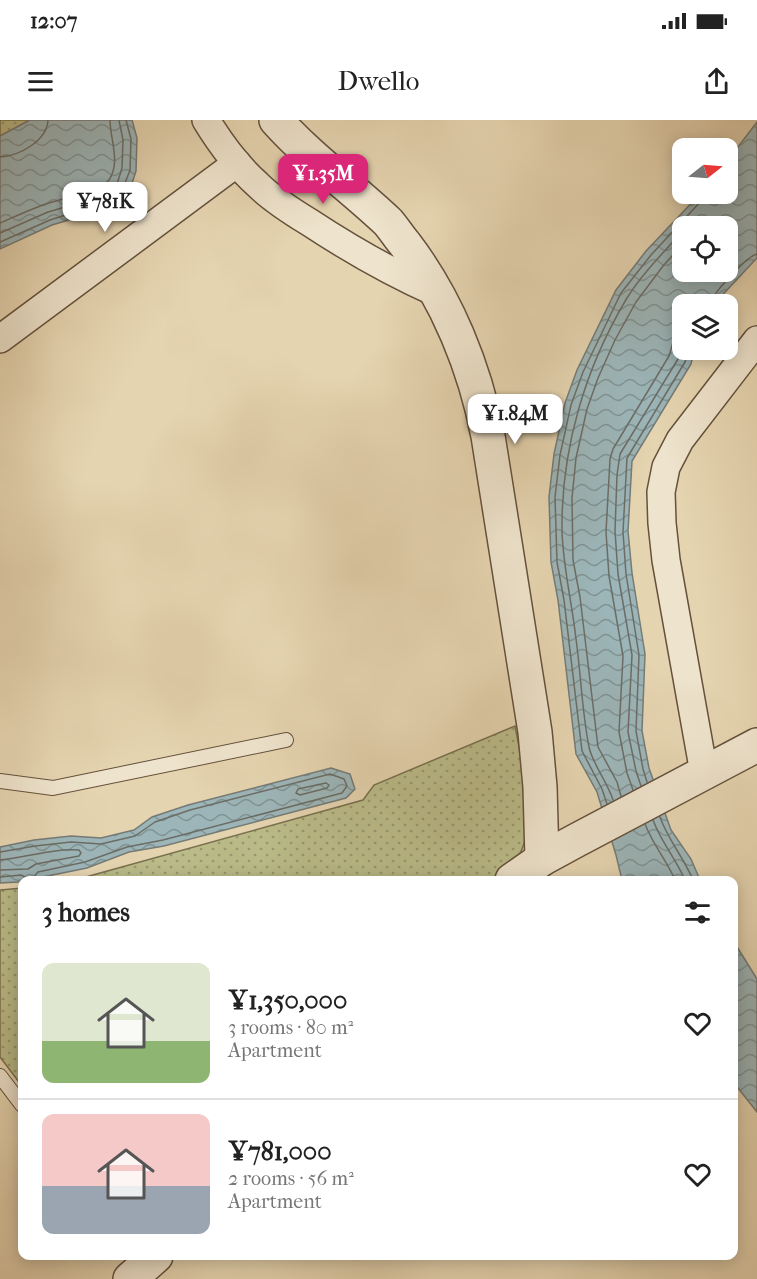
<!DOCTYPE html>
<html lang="en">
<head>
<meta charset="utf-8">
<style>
	:root { --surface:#fff; --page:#f2f2f2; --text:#222; --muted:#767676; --line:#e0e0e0; --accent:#db2777 }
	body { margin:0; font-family:"IM FELL French Canon",serif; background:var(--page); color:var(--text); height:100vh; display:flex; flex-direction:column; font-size:22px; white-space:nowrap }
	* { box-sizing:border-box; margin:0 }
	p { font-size:20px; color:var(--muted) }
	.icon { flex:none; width:33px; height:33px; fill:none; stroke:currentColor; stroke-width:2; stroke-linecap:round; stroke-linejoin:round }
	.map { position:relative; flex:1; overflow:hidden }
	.side { position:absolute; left:18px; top:756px; width:720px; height:384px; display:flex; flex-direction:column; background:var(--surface); border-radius:12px; box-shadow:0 3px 15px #0003 }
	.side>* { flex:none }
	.needle { width:39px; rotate:73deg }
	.buttons { position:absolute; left:672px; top:18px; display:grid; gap:12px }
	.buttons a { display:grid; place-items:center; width:66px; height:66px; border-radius:12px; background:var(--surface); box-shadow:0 3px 15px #0003; font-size:30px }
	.price { position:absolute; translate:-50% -51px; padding:0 14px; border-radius:12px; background:#fff; color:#222; font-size:20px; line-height:39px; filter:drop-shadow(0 2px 3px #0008) }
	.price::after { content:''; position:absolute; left:50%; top:36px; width:18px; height:14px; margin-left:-9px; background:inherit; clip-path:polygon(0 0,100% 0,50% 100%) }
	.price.current { background:var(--accent); color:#fff }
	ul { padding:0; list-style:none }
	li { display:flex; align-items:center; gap:18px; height:150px; padding:0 24px }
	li+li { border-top:2px solid var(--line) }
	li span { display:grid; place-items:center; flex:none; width:168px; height:120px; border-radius:12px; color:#555 }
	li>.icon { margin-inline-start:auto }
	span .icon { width:72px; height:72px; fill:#fffc; stroke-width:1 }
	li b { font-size:26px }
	h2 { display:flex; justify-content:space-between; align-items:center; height:72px; padding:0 24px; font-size:26px }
	.status { display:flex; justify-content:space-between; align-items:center; height:42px; padding:0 30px; background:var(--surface); direction:ltr }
	.status svg { height:16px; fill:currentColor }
	header { display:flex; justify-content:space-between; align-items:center; height:78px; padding:0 24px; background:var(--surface); font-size:27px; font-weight:600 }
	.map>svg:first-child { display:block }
	.park { fill:url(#park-dots); stroke:#7a704e; stroke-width:1.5 }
	.water { fill:url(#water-waves); stroke:#757b77; stroke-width:1.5; fill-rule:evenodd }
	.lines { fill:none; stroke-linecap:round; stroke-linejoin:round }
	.shore { stroke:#6b6d66; stroke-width:1.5 }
	.service-casing { stroke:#65513c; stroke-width:16 }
	.minor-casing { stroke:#65513c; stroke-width:30 }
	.tertiary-casing { stroke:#65513c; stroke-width:36 }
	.service { stroke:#eee3cc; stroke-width:14 }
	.minor { stroke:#eee3cc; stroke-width:27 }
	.tertiary { stroke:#eee3cc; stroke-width:33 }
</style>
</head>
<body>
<div class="status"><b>12:07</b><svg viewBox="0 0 49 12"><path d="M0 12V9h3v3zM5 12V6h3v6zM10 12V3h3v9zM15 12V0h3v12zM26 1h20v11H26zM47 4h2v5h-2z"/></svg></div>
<header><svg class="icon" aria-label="menu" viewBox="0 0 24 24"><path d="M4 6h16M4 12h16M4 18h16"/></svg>Dwello<svg class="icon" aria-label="share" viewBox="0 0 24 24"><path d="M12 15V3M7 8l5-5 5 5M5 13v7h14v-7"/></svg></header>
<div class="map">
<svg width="757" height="1159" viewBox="0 0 757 1159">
	<defs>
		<pattern id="park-dots" width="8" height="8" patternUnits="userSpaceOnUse" patternTransform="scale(1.5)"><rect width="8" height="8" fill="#babb88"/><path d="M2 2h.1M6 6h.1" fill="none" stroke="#98986e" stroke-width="1.8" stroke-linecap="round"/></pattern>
		<pattern id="water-waves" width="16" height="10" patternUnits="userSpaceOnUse" patternTransform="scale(1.5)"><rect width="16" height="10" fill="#9cb5b8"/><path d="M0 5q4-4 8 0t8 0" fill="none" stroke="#809394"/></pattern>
	</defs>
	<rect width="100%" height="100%" fill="#e5d4b0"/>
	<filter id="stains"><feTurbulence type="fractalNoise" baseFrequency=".00333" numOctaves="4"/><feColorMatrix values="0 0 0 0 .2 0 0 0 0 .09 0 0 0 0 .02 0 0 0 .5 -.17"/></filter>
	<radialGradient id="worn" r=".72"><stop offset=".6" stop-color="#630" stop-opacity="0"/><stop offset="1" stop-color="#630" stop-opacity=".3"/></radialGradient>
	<g class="park">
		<polygon points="0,0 30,0 0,16"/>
		<path d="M515 606C522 645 540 706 516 740 510 749 498 755 490 760H75L363 680 374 665Z"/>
		<polygon points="22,768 22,966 0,937 0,770"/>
	</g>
	<g class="water">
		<polygon points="30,0 132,0 137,18 136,51 128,75 109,88 52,105 0,129 0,16"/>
		<path d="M757 2V138L714 184H682V230H694L691 244 632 341 628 411 632 453 645 534 642 611 649 648 671 710 691 739 700 760H622L616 735 597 672 576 634 558 480 551 442 549 377 554 334 565 283 577 250 616 170 646 131 700 74H728V40ZM682 106H728V152H682Z"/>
		<polygon points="331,648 350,654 355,669 346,678 164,726 129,732 87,748 18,762 0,763 0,727 34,720 71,716 101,718 134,710 152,697 188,685"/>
		<polygon points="734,822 757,859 757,992 734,963"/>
	</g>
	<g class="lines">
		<g class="shore">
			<path d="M0 37C19 36 47 21 48 0"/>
			<path d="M0 103C14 97 29 90 43 85 58 79 100 72 109 60 121 42 110 19 110 0"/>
			<polyline points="0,113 48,92 103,76 116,67 122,48 123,20 119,0"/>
			<polyline points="0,122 50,100 106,82 122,71 130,50 131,19 126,0"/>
			<path d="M710 184C712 174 747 136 757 134"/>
			<polyline points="647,662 643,649 636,611 639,535 626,454 623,412 627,338 685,242 688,230"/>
			<polygon points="326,663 329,665 327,668 300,675 296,673 298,669"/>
			<polyline points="641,666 636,651 628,612 632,535 618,454 615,411 617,355 620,334 678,239 682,223"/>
			<polyline points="633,670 627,653 619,612 623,536 609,456 606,412 610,339 613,329 669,236 674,219 682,211"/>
			<polyline points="621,676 617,662 598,627 580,477 573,440 572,378 576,338 587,289 598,258 615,220 636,182 663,146 682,125"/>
			<path d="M613 680C608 663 592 643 589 627 582 592 581 555 576 519 572 483 563 447 562 411 561 329 585 248 627 178 642 154 663 133 682 112"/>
			<polyline points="607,684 602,669 582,631 564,480 557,442 555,377 560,335 571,285 583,252 621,173 651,135 702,80 704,74"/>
			<path d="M660 697C668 720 684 738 693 760"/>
			<path d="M653 700C661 722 676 739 685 760"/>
			<path d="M645 704C653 725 667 741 675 760"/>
			<polyline points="0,732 35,726 71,722 101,724 135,716 155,702 190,690 330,654 344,659 347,666 342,673 163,720 127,727 85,742 38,752 31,760 21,755 0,757"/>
			<path d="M0 740C26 738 52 728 79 730L81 733 79 736 36 744 28 749 0 750"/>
		</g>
		<g class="service-casing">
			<g id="service">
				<polyline points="0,661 53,668 286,620"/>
				<polyline points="0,956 22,985"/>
			</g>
		</g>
		<g class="minor-casing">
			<g id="minor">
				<path d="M206 0C220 23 237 46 257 64 272 79 291 91 309 102 350 129 392 153 437 173"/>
				<polyline points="0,219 237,43"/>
				<polyline points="704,653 666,440 662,403 661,372 666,347 680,320 757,220"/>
			</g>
		</g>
		<g class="tertiary-casing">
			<g id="tertiary">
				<path d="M276 0C310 38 351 67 388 102 394 109 399 117 405 124 447 179 475 248 488 316L535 612 540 667 542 739"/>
				<polyline points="512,760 542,739 577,720 757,625"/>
				<polyline points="130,1159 156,1136"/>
			</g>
		</g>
		<use href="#service" class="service"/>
		<use href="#minor" class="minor"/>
		<use href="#tertiary" class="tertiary"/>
	</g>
	<rect width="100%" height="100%" filter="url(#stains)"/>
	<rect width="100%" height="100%" fill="url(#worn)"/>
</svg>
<div class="buttons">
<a><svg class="needle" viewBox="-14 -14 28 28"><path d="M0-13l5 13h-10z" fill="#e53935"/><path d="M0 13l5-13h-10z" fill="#767676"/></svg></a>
<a><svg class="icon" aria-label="locate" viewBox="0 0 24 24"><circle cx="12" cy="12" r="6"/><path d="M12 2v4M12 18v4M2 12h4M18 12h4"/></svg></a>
<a><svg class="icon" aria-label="layers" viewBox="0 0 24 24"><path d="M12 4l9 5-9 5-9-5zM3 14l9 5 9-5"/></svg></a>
</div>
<b class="price current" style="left:323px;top:85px">¥1.35M</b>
<b class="price" style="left:105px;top:113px">¥781K</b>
<b class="price" style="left:515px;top:325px">¥1.84M</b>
<section class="side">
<h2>3 homes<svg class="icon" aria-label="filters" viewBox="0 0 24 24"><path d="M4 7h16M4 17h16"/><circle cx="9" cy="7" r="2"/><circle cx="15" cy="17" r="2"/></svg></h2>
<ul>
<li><span style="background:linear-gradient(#dfe7d0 65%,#8fb573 0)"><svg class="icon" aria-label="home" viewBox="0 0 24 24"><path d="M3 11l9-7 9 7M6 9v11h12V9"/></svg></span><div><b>¥1,350,000</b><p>3 rooms · 80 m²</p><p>Apartment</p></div><svg class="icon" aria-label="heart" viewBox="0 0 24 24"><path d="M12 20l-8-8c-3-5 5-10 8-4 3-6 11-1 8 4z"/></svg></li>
<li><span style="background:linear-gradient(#f6c9c9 60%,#9aa5b1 0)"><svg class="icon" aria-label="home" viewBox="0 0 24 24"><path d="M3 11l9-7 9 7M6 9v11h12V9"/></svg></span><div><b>¥781,000</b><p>2 rooms · 56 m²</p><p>Apartment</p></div><svg class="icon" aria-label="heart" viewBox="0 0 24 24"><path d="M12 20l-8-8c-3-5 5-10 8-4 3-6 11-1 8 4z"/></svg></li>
</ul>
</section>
</div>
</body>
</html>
